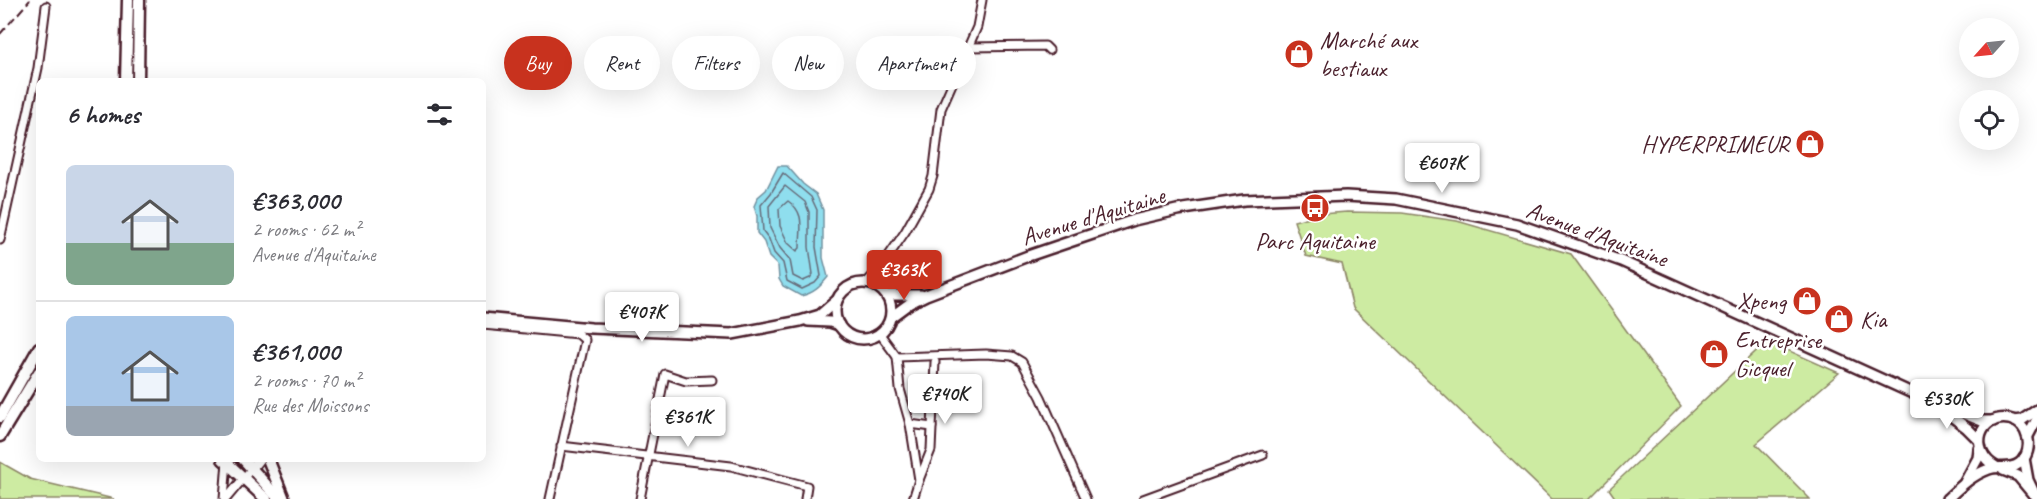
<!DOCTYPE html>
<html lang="en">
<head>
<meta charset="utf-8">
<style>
	:root { --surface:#fff; --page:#f2f2f3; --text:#2b2b33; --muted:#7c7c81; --line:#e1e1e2; --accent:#c8321e }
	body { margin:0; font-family:Caveat,sans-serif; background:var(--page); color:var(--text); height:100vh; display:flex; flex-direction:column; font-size:22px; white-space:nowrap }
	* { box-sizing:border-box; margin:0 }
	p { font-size:20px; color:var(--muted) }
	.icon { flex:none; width:33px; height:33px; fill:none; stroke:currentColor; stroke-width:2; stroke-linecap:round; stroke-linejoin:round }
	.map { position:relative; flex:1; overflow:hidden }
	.panel { position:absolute; left:36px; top:78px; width:450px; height:384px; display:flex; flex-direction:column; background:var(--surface); border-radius:9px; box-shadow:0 6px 24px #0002 }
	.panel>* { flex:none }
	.hud { position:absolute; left:504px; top:36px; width:570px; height:54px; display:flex; gap:12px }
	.needle { width:39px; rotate:243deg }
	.buttons { position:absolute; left:1959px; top:18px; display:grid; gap:12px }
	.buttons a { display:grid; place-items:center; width:60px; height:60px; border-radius:50%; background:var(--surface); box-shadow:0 6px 24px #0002; font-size:30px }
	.price { position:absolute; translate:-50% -51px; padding:0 14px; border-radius:6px; background:#fff; color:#222; font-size:20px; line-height:39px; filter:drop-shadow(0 2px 3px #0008) }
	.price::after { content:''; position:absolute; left:50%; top:36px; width:18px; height:14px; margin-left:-9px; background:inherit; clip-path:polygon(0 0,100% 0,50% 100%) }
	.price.selected { background:var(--accent); color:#fff }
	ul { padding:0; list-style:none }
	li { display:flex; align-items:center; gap:18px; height:150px; padding:0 30px }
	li+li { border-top:2px solid var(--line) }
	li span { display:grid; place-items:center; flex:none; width:168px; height:120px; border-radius:9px; color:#555 }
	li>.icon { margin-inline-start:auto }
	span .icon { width:72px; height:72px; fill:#fffc; stroke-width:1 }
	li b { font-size:26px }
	h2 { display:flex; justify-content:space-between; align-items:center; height:72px; padding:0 30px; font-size:26px }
	.pill { padding:0 21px; border-radius:27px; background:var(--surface); box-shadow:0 6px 24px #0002; font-size:21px; line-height:54px }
	.pill.selected { background:var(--accent); color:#fff }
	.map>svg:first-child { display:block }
	.green { fill:#cdeba2; stroke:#8c8566; stroke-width:1.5 }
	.water { fill:#8fdeee; stroke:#7392a0; stroke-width:1.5 }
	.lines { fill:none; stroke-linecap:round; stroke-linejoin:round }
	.shore { stroke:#666b79; stroke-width:1.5 }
	.street-casing { stroke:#4a1f2b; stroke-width:11 }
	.secondary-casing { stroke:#4a1f2b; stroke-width:14 }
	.primary-casing { stroke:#4a1f2b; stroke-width:15 }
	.street { stroke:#fff; stroke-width:7 }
	.secondary { stroke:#fff; stroke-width:9 }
	.primary { stroke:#fff; stroke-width:10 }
	.rail { stroke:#4a1f2b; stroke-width:2; stroke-dasharray:9 4.5; stroke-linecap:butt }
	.labels { text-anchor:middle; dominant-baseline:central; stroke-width:5; stroke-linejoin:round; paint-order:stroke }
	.poi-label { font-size:24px; fill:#4a1f2b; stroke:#fff; text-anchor:start }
	.street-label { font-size:24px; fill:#4a1f2b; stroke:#fff }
</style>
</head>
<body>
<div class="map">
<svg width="2037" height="499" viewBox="0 0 2037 499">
	<rect width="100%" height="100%" fill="#fff"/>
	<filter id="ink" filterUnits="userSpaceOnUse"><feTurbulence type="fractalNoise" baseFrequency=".0167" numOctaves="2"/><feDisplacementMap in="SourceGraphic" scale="12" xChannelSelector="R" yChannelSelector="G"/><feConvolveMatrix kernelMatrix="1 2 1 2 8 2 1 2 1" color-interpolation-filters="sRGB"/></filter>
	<g filter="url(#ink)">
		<g class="green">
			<polygon points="1347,212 1402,213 1457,221 1571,254 1681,406 1589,499 1552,499 1353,308 1342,264 1306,256 1294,221 1321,214"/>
			<polygon points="1767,341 1839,373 1756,444 1810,499 1616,499 1609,489"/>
			<polygon points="0,462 30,479 114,499 0,499"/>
		</g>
		<path class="water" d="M778 166H787L803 184 816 194 823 210V258L828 277C820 287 814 293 801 296L783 286 779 279 778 266 769 257 764 242 757 233V216L754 206 758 197 766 190Z"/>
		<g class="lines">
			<g class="shore">
				<polygon points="783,173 811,197 817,210 816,247 821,276 815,283 802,289 787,281 783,263 774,253 769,239 763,231 761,205 771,193"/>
				<polygon points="785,186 805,202 809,212 809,247 813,274 810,278 803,281 793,276 790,260 780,248 770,228 769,206"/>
				<path d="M788 201C806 213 800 228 800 248L797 251 788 243 780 226 779 209Z"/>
			</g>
			<g class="street-casing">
				<g id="street">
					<polyline points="969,47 1045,46 1049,50"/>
					<polyline points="0,240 38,68 46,6"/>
					<polyline points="881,267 883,290"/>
					<polyline points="867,282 881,267 905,232 929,189 933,176 941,109 977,27 982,0"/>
					<polyline points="483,325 578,334 585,340 550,499"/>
					<polyline points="880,334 897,357 900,389 910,424 919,480 913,499"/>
					<polyline points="897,357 986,354 1012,356 1022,362 1041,397 1086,499"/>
					<polyline points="910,424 932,427"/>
					<polyline points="561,446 731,466 807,486 805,499"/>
					<polyline points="919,480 931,450 935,362"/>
					<polyline points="224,499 227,461"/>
					<polyline points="226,499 252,468"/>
					<polyline points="640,499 665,374 686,381 712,380"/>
					<polyline points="1143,499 1263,455"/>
				</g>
			</g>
			<g class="secondary-casing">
				<g id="secondary">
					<circle cx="863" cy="311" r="28"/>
					<polyline points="887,295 921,295"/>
					<polyline points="891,317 910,303 926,295 1028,256 1134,220 1177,210 1244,200 1346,196 1396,199 1517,224 1621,261 1934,403 1967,428 1979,440"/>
					<polyline points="483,318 591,328 732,334 800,321 820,315 836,301"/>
					<polyline points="808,321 830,322 839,325"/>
					<polyline points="1937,403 1982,421 1993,421"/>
					<polyline points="2014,421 2022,420 2037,410"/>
					<polyline points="2028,436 2037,419"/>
					<polyline points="2024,458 2028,480 2037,499"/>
					<polyline points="252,468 259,459"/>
					<polyline points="2003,470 2018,476 2033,494"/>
					<polyline points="1965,482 1978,458 1979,449"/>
					<path d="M1947 499C1960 487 1972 475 1989 469 1999 465 2010 471 2020 463 2035 450 2029 423 2009 419 1980 414 1967 450 1996 467"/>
				</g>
			</g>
			<g class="primary-casing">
				<g id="primary">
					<polyline points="126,81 128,0"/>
					<polyline points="138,81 139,0"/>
					<polyline points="0,417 39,348"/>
					<polyline points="0,436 39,372"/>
					<polyline points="223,459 266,499"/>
					<polyline points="243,459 279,499"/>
					<polyline points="268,459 284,499"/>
				</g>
			</g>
			<use href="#street" class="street"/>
			<use href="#secondary" class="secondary"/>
			<use href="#primary" class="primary"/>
			<polyline class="rail" points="0,34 30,0"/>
		</g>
	</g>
	<defs>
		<g id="shop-disc" transform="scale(1.5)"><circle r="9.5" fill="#c8321e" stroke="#fff"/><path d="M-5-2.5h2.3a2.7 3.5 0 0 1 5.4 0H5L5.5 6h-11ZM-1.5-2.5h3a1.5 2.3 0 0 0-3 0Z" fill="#fff"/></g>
		<g id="bus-disc" transform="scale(1.5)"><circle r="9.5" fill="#c8321e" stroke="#fff"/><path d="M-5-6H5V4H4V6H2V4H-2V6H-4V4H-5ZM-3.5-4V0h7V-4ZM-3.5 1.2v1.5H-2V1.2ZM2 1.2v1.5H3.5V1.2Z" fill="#fff"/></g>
	</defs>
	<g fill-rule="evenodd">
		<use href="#shop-disc" x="1299" y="54"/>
		<use href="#shop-disc" x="1810" y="144"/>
		<use href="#bus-disc" x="1315" y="208"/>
		<use href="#shop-disc" x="1807" y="301"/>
		<use href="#shop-disc" x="1839" y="319"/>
		<use href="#shop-disc" x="1714" y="354"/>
	</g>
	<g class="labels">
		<g class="poi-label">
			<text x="1320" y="40">Marché aux<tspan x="1320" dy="28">bestiaux</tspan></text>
			<text x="1789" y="144" text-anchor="end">HYPERPRIMEUR</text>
			<text x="1315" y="241" text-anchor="middle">Parc Aquitaine</text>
			<text x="1786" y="301" text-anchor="end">Xpeng</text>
			<text x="1860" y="319">Kia</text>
			<text x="1735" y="340">Entreprise<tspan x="1735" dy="28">Gicquel</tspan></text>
		</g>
		<g class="street-label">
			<text transform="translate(1093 216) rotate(-17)">Avenue d'Aquitaine</text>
			<text transform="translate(1597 234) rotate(20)">Avenue d'Aquitaine</text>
		</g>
	</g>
</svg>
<div class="buttons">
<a><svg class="needle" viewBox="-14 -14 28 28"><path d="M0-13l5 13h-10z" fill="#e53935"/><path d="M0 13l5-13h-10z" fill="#7c7c81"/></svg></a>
<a><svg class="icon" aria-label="locate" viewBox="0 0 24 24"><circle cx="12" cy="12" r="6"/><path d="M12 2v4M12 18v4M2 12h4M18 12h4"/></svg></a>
</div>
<b class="price" style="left:1442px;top:194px">€607K</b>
<b class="price selected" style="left:904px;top:301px">€363K</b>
<b class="price" style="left:642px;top:343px">€407K</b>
<b class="price" style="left:945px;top:425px">€740K</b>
<b class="price" style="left:1947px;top:430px">€530K</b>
<b class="price" style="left:688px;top:448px">€361K</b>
<div class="hud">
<a class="pill selected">Buy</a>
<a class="pill">Rent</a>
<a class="pill">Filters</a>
<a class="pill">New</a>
<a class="pill">Apartment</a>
</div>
<section class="panel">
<h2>6 homes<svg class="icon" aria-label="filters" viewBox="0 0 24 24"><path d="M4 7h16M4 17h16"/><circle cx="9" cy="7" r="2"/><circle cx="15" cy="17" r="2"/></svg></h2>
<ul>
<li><span style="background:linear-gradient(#c9d6e8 65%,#7fa58c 0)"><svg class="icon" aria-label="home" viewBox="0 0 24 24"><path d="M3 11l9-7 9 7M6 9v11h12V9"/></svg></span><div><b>€363,000</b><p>2 rooms · 62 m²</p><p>Avenue d'Aquitaine</p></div></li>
<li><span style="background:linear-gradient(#a9c7e8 75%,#9aa5b1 0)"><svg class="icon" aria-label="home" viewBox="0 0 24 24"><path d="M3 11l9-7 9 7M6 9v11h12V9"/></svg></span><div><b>€361,000</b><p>2 rooms · 70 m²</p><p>Rue des Moissons</p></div></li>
</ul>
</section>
</div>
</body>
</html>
